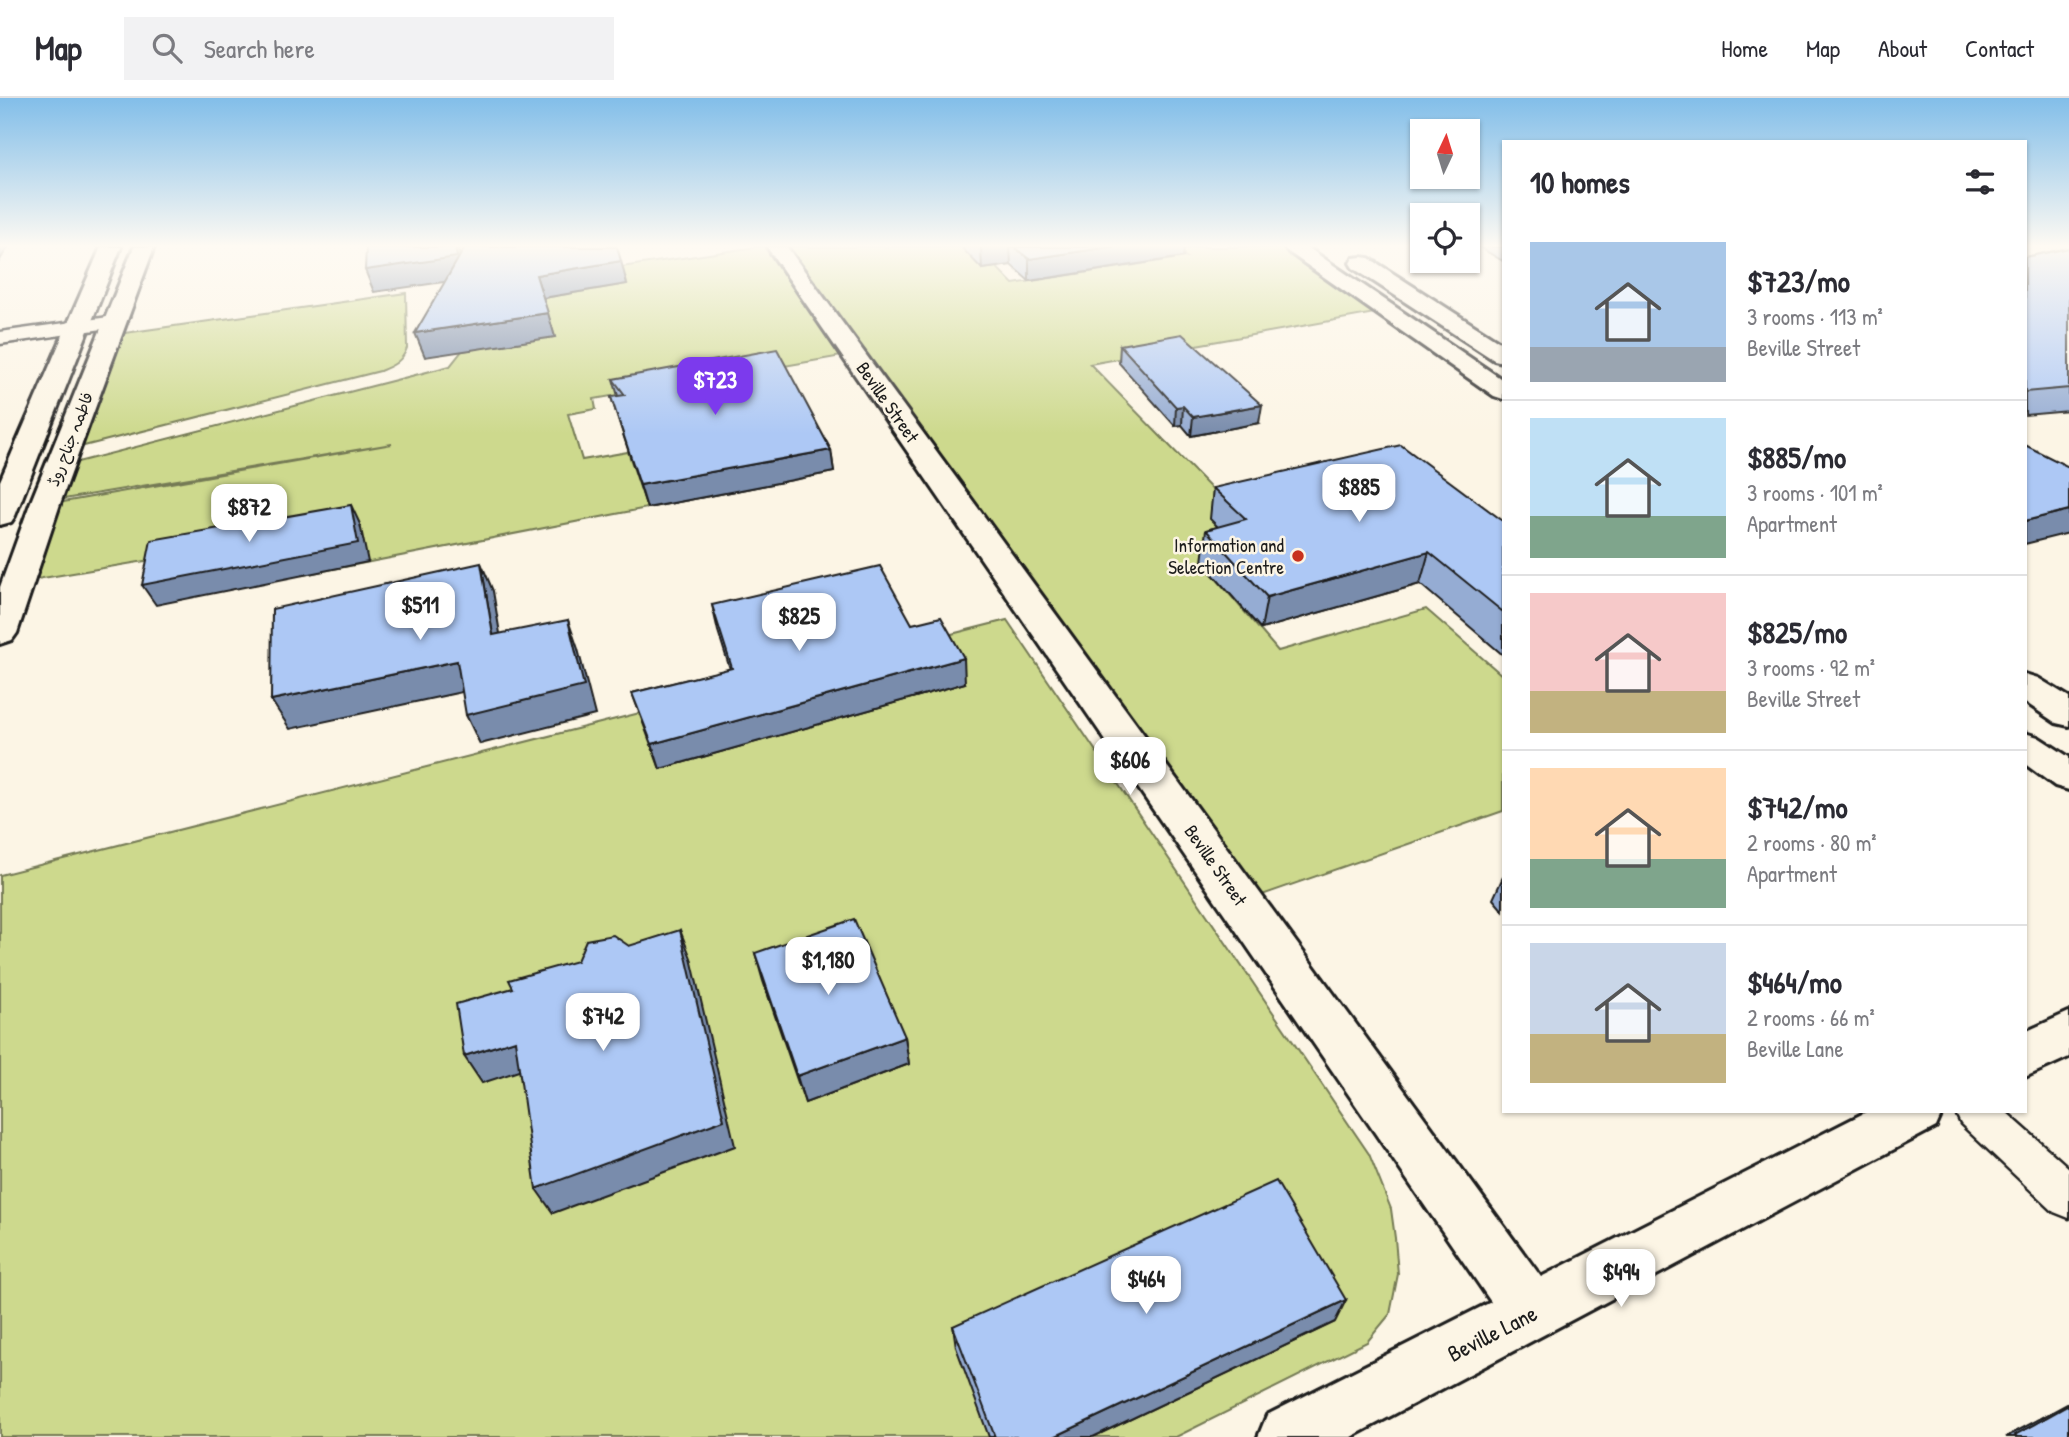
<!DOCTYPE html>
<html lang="en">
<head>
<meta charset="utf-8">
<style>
	:root { --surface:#fff; --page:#f2f2f3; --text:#2b2b33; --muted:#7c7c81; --line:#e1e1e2; --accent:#7c3aed }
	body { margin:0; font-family:"Patrick Hand","Playpen Sans Arabic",sans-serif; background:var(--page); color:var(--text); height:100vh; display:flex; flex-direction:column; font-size:26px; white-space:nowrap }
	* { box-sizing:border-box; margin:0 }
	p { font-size:23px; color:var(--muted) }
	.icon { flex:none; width:38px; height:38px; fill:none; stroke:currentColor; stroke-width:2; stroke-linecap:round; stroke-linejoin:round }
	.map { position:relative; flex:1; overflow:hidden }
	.drawer { position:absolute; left:1502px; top:42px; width:525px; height:973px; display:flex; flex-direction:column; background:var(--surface); border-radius:0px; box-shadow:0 2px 5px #0004 }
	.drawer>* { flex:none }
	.needle { width:46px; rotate:4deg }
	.buttons { position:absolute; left:1410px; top:21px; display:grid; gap:14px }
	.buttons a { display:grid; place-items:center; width:70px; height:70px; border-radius:0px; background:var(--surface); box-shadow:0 2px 5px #0004; font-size:35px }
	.price { position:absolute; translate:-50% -60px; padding:0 16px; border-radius:14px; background:#fff; color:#222; font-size:23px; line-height:46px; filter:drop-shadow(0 2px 4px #0008) }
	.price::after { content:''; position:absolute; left:50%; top:42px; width:21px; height:16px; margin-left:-10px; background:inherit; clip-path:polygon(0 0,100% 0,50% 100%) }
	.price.selected { background:var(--accent); color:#fff }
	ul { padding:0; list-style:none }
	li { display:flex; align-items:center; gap:21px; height:175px; padding:0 28px }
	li+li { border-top:2px solid var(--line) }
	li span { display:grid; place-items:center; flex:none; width:196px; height:140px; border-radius:0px; color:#555 }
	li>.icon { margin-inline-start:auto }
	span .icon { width:84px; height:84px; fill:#fffc; stroke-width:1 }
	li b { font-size:30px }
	h2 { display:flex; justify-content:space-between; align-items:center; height:84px; padding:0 28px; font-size:30px }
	header { display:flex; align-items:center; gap:42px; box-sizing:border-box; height:98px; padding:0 35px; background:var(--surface); border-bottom:2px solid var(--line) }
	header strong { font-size:33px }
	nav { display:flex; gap:38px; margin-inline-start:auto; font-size:24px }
	.search { width:490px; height:63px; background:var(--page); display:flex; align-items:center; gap:18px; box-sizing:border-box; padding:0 24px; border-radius:0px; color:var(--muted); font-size:26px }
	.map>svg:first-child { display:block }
	.green { fill:#cdd98d; stroke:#747a54; stroke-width:2 }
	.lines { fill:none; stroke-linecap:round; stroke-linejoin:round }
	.lane-casing { stroke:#1c1c1c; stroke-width:5 }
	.street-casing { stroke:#1c1c1c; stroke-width:6 }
	.secondary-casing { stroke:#1c1c1c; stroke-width:6 }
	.lane { fill:#fcf5e5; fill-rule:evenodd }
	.street { fill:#fcf5e5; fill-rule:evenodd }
	.secondary { fill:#fcf5e5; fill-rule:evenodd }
	.wall { fill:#95acd3; stroke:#1c1c1c; stroke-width:2 }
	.shaded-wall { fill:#798cac; stroke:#1c1c1c; stroke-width:2 }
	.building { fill:#adc8f5; stroke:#1c1c1c; stroke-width:2 }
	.poi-dot { fill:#c8321e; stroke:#fcf5e5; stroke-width:2.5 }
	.labels { text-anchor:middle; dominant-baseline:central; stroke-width:5; stroke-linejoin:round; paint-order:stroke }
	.far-street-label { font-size:16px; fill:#1c1c1c; stroke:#fcf5e5 }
	.street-label { font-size:19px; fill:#1c1c1c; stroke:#fcf5e5 }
	.poi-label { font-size:19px; fill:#1c1c1c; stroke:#fcf5e5; text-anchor:end }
	.near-street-label { font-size:23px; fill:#1c1c1c; stroke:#fcf5e5 }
</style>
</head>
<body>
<header>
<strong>Map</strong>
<div class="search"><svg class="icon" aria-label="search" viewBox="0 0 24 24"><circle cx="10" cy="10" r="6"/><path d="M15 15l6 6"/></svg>Search here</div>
<nav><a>Home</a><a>Map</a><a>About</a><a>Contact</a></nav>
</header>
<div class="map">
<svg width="2069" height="1339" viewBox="0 0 2069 1339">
	<rect width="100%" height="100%" fill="#fcf5e5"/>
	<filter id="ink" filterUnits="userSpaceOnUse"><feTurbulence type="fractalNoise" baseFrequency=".0143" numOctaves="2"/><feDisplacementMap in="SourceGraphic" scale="14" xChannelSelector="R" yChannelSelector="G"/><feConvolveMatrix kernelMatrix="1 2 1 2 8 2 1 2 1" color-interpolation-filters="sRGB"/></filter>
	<g filter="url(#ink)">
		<g class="green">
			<polygon points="756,149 977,149 1013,186 1186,159 1178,152 1197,149 1294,149 1386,213 1090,266 1235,415 1241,453 1202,464 1278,553 1426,511 1503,578 1503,713 1242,804 853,256 594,301 596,311 568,316 582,362 628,354 647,410 303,477 307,436 19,484 52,406 392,346 52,403 62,368 450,268 462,253 555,239 543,200 627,186 621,169"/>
			<path d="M406 195 407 250C402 264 392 268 380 273L68 352 111 237Z"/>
			<polygon points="1007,522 1369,1056 1391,1111 1395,1140 1398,1176 1390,1216 1367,1244 1176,1339 0,1339 0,777"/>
		</g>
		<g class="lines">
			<g class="lane-casing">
				<g id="lane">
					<polygon points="116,218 126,224 123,228 0,246 0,234"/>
					<polygon points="1955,1013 2005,1013 2069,1070 2069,1120 2054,1114 1961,1026"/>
				</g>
			</g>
			<g class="street-casing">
				<g id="street">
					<polygon points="767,149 787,149 1541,1179 1868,1013 1943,1013 1936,1029 1351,1339 1258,1339 1267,1317 1491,1204"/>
					<polygon points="2069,914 2069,959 2025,979 2025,934"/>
				</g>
			</g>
			<g class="secondary-casing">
				<g id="secondary">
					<polygon points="101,149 121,149 15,418 11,424 0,427 0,383"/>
					<polygon points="134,149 154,149 60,406 17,535 12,542 0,546 0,489 30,406"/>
					<polygon points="1284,149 1307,149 1503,282 1503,301 1494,298 1287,153"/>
					<polygon points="1361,159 1369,160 1503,246 1503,264 1494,262 1353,170 1350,165 1353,160"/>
					<polygon points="2025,576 2038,580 2069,599 2069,628 2056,625 2025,604"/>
					<polygon points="2025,635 2038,639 2069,659 2069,692 2055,688 2025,666"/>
				</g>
			</g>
			<use href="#lane" class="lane"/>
			<use href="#street" class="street"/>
			<use href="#secondary" class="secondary"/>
		</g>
		<g class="wall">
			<polygon points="961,149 1186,149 1184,149 1183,159 1029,183 1011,167 982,171"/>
			<polygon points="1479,149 1503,149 1503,163"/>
			<polygon points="2069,150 2069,313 2025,317 2025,159"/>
			<polygon points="1120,247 1259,325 1191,338 1182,327 1175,328 1119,265"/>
			<polygon points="613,281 831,352 834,374 647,410 611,299 618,298"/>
			<polygon points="1213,390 1503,423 1503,557 1420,486 1261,531 1202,464 1206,432 1218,429 1210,421"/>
			<polygon points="712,507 912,526 965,585 660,671 632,595 730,571 718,533"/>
			<polygon points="1503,779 1503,813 1493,801"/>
			<polygon points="755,855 905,939 909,966 805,1005 763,883"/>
			<polygon points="1335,1224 1093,1339 989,1339 956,1249 953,1228"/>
			<polygon points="2069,1305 2069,1339 2006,1339"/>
		</g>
		<g class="shaded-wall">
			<polygon points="0,149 8,149 0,162"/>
			<polygon points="455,149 458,149 465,181 374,194 365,172"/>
			<polygon points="981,149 1010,149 1011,167 982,171"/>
			<polygon points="1110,149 1186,149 1184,149 1183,159 1029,183 1029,161"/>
			<polygon points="621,163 627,186 543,200 536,177"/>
			<polygon points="548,215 555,239 425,259 415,235"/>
			<polygon points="1262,307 1259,325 1191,338 1193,319"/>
			<polygon points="1183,308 1182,327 1175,328 1176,309"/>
			<polygon points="831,352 834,374 647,410 640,387"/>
			<polygon points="351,407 360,426 368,464 156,507 142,487"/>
			<polygon points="2069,412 2069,435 2025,446 2025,423"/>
			<polygon points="1429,454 1420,486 1261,531 1267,499"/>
			<polygon points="481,465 493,493 505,566 493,537"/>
			<polygon points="568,522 578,551 595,617 480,646 466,617"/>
			<polygon points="964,560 965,585 660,671 652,646"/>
			<polygon points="457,563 471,592 290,631 271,602"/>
			<polygon points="680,832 691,860 735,1048 553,1115 536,1091"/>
			<polygon points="905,939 909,966 805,1005 797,978"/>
			<polygon points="515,942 531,969 482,985 464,958"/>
			<polygon points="1346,1202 1335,1224 1093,1339 1054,1339"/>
		</g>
		<g class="building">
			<polygon points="366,149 455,149 457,159 365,172"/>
			<polygon points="465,149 617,149 621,163 536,177 548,215 415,235"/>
			<polygon points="1014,149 1110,149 1029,161"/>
			<polygon points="2069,150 2069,290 2025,294 2025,159"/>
			<polygon points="1182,236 1262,307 1193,319 1183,308 1176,309 1120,247"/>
			<polygon points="777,251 831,352 640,387 611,299 625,297 613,281"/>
			<polygon points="1401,347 1503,423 1503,514 1429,454 1267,499 1206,432 1246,421 1213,390"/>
			<polygon points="2025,347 2069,369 2069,412 2025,423"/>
			<polygon points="351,407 358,445 142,487 151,442"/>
			<polygon points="481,465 493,537 568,522 584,588 466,617 457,563 271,602 272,511"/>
			<polygon points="880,468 912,526 941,519 964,560 652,646 632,595 732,570 712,507"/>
			<polygon points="854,821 905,939 797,978 755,855"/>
			<polygon points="680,832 724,1022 536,1091 515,942 464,958 456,906 513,890 509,882 577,863 586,842 613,837 629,848"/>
			<polygon points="1276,1083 1346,1202 1054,1339 995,1339 953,1228"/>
			<polygon points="2069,1307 2069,1339 2017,1339 2015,1337"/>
		</g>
	</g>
	<linearGradient id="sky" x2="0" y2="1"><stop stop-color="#82bee9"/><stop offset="0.44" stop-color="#fefaf3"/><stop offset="1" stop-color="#fefaf3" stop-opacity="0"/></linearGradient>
	<rect width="2069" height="336" fill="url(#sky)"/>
	<circle class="poi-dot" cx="1298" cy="458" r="7"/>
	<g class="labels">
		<g class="far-street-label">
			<text transform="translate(70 341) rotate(-69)">فاطمہ جناح روڈ</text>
		</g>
		<g class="street-label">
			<text transform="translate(888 304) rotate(55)">Beville Street</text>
			<text transform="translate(1216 767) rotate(55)">Beville Street</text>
		</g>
		<g class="poi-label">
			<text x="1284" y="447">Information and<tspan x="1284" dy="22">Selection Centre</tspan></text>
		</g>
		<g class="near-street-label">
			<text transform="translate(1492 1235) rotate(-27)">Beville Lane</text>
		</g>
	</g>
</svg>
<div class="buttons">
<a><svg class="needle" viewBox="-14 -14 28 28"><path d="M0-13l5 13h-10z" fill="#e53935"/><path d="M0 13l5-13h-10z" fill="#7c7c81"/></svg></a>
<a><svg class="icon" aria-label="locate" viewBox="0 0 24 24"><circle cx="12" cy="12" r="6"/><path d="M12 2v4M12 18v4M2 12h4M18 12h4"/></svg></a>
</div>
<b class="price selected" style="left:715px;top:319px">$723</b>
<b class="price" style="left:1359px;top:426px">$885</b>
<b class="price" style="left:249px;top:446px">$872</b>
<b class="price" style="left:420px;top:544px">$511</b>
<b class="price" style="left:799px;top:555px">$825</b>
<b class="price" style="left:1130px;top:699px">$606</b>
<b class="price" style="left:828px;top:899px">$1,180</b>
<b class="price" style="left:603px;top:955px">$742</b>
<b class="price" style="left:1621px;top:1211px">$494</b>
<b class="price" style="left:1146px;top:1218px">$464</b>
<section class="drawer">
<h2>10 homes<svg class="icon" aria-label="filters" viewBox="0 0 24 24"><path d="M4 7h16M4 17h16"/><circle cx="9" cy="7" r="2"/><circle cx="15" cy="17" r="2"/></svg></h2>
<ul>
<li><span style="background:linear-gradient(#a9c7e8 75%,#9aa5b1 0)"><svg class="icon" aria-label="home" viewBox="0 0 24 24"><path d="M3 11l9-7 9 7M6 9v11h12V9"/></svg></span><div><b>$723/mo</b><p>3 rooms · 113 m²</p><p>Beville Street</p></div></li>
<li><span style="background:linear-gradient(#bfe0f5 70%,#7fa58c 0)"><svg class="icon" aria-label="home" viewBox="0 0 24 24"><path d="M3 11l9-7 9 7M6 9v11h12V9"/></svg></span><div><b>$885/mo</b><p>3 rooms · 101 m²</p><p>Apartment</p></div></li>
<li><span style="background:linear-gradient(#f6c9c9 70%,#c2b280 0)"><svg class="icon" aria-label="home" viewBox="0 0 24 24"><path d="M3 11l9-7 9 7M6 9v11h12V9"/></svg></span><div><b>$825/mo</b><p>3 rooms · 92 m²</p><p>Beville Street</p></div></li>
<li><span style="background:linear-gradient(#ffd9b3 65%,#7fa58c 0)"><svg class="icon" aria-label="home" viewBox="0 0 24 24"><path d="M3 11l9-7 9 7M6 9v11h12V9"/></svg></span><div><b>$742/mo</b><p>2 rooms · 80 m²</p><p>Apartment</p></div></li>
<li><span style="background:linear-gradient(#c9d6e8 65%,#c2b280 0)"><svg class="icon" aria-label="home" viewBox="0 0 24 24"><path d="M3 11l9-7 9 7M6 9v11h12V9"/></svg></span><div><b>$464/mo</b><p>2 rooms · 66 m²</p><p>Beville Lane</p></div></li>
</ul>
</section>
</div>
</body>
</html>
